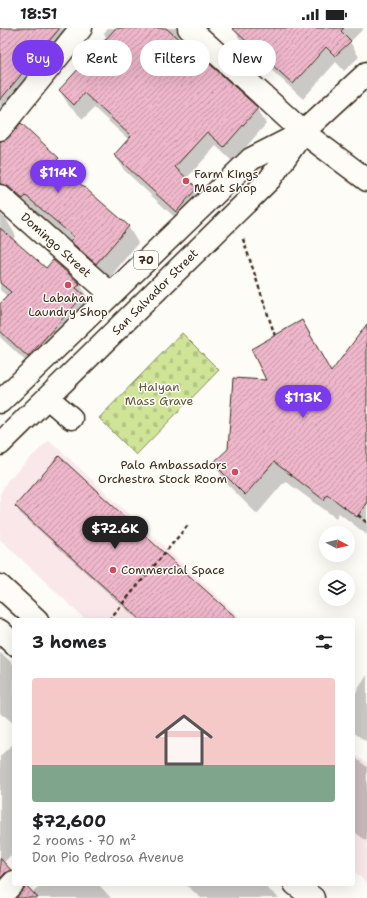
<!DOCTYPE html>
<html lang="en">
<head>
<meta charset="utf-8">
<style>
	:root { --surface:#fff; --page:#f2f2f2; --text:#202124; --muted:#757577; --accent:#7c3aed }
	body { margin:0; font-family:"Shantell Sans",sans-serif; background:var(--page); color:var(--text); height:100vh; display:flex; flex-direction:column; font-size:15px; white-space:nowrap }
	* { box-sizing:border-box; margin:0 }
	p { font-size:13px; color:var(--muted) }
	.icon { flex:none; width:22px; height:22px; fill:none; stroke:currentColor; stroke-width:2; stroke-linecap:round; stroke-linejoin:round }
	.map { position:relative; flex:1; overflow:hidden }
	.details { position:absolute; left:12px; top:590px; width:343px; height:268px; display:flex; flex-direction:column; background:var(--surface); border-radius:4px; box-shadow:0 4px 16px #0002 }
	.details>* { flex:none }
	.guide { position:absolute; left:12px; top:12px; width:343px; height:36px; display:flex; gap:8px }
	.needle { width:26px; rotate:97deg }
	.controls { position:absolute; left:319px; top:498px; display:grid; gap:8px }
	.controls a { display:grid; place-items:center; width:36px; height:36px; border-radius:50%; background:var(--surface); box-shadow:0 4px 16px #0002; font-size:20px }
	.price { position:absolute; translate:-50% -34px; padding:0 9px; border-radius:14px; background:var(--accent); color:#fff; font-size:13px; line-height:26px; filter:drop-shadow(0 1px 2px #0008) }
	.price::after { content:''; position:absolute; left:50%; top:24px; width:12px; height:9px; margin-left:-6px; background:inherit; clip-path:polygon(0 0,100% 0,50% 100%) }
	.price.current { background:#222; color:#fff }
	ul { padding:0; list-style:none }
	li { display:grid; align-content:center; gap:8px; height:212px; padding:0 20px }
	li span { display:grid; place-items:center; height:124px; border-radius:4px; color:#555 }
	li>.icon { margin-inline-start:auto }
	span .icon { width:72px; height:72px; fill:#fffc; stroke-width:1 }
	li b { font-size:17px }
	h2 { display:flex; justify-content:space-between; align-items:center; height:48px; padding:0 20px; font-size:17px }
	.tag { padding:0 14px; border-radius:18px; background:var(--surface); box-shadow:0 4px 16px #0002; font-size:14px; line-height:36px }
	.tag.current { background:var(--accent); color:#fff }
	.status { display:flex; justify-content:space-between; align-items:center; height:28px; padding:0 20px; background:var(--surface); direction:ltr }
	.status svg { height:11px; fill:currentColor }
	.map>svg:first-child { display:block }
	.built { fill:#f9e7ea }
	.cemetery { fill:url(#cemetery-stones); stroke:#86875b }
	.shadow { fill:#0003 }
	.building { fill:url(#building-hatch); stroke:#3b2a1e }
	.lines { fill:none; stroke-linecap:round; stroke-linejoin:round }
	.minor-casing { stroke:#3b2a1e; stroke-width:25 }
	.highway-casing { stroke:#3b2a1e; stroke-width:25 }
	.path { stroke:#3b2a1e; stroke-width:2.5; stroke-dasharray:4 3; stroke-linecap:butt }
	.minor { stroke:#fdfcf7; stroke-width:22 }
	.highway { stroke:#fdfcf7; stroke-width:22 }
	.poi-dot { fill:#d1495b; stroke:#fdfcf7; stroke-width:1.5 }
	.labels { text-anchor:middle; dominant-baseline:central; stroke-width:3; stroke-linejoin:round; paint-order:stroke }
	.shield { fill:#fdfcf7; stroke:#75695f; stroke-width:1 }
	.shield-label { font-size:11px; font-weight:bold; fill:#3b2a1e }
	.poi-label { font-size:12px; fill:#3b2a1e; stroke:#fdfcf7; text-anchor:start }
	.street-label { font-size:12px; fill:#3b2a1e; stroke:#fdfcf7 }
	.park-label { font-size:12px; fill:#60583c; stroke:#fdfcf7 }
</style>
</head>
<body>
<div class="status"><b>18:51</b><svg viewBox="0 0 49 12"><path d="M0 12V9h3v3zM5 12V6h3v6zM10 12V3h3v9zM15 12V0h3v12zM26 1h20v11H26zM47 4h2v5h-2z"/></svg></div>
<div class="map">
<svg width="367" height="870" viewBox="0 0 367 870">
	<defs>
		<pattern id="cemetery-stones" width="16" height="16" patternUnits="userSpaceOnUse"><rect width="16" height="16" fill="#d0e498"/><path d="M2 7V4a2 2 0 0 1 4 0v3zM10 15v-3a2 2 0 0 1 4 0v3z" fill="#b4c483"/></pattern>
		<pattern id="building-hatch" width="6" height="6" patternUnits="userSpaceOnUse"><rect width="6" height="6" fill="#efb7cb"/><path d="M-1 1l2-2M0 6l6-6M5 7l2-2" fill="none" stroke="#c395a4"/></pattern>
	</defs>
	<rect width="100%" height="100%" fill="#fdfcf7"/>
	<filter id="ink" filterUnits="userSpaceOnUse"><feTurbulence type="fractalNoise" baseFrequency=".025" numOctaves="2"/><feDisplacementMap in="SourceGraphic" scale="8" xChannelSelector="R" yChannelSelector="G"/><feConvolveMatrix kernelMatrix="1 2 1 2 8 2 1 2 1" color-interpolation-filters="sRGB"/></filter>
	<g filter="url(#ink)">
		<g class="built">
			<polygon points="49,412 243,592 86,592 0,511 0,466 7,453"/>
			<polygon points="353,726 367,735 367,855 353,842"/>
		</g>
		<polygon class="cemetery" points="182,305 219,342 136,427 99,390"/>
		<g class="shadow">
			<polygon points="0,0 72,0 0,110"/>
			<polygon points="108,0 203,0 188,7 185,13 185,17 211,38 257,81 266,96 233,134 216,118 186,151 197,161 206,176 185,199 124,142 115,127 129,112 94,80 83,91 69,78 60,63 107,11 104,5"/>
			<polygon points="235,0 364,0 350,14 359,29 344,43 336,34 303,71 243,16 234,1"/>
			<polygon points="0,114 58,131 67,145 128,198 138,215 107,253 81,230 73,217 36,185 33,188 0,177"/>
			<polygon points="0,186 6,191 16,208 12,212 46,241 80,256 89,273 38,345 0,309 0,278 8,269 0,262"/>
			<polygon points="367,298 367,507 339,485 336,490 285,453 257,486 225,454 214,435 229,421 268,353 331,346"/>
			<polygon points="16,478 237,592 138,592 20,485"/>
			<polygon points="0,624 14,637 14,696 4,687 3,688 0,685"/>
			<polygon points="367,647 367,714 353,704 353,669"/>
			<polygon points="14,715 14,824 3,835 14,848 0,870 0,728"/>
			<polygon points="353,728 367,739 367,813 353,803"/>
			<polygon points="43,856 102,856 100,858 111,870 18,870 32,865"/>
			<polygon points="185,856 262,856 279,870 201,870"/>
		</g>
		<g class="building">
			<polygon points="0,0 60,0 0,72"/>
			<polygon points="116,0 166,0 192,23 193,22 212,38 258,80 224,119 207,104 175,139 197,160 176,184 114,127 131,108 84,65 74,77 59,62"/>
			<polygon points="232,0 344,0 341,3 351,13 335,28 326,19 293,56"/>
			<polygon points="21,95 59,130 55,134 129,198 96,236 70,213 74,209 26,168 23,171 8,158 0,156 0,113 5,112 9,109"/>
			<polygon points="0,200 46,240 53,232 80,256 76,260 84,267 28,329 0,303 0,276 11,264 0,255"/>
			<polygon points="302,292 331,344 367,296 367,474 357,489 327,466 324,472 274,434 245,467 213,435 228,421 233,350 266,352 251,321"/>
			<polygon points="59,428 176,536 239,592 141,592 53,513 15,478"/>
			<polygon points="0,830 11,842 5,845 0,851"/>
			<polygon points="26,857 38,870 16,870"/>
		</g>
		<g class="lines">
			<g class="minor-casing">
				<g id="minor">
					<polyline points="189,0 303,104 367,152"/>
					<polyline points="0,101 81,0"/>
					<polyline points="0,168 111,266"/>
					<polyline points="48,370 71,390"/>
					<polyline points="0,869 14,854"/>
				</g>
			</g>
			<g class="highway-casing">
				<g id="highway">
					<polyline points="0,374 251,131 300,106"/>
					<polyline points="0,416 270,151 303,104 367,45"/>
					<polyline points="0,558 37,592"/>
					<polyline points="0,603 14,616"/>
					<polyline points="295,856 313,870"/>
				</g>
			</g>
			<g class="path">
				<polyline points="243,211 275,308"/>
				<polyline points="358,487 367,495"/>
				<polyline points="109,592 188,497"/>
			</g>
			<use href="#minor" class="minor"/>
			<use href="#highway" class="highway"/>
		</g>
	</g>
	<g class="poi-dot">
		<circle cx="186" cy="153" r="4"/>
		<circle cx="68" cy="257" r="4"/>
		<circle cx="235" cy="444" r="4"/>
		<circle cx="113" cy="542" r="4"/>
	</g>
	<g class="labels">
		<rect class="shield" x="134" y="223" width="24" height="18" rx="3"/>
		<g class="shield-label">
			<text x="146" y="232">70</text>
		</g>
		<g class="poi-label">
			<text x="194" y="146">Farm Kings<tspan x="194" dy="14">Meat Shop</tspan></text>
			<text x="68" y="270" text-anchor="middle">Labahan<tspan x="68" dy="14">Laundry Shop</tspan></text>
			<text x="227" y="437" text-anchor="end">Palo Ambassadors<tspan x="227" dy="14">Orchestra Stock Room</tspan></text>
			<text x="121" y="542">Commercial Space</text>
		</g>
		<g class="street-label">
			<text transform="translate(56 217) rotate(42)">Domingo Street</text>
			<text transform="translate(155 264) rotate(-45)">San Salvador Street</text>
		</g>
		<g class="park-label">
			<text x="159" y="359">Haiyan<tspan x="159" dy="14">Mass Grave</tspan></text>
		</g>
	</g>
</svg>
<div class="controls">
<a><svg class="needle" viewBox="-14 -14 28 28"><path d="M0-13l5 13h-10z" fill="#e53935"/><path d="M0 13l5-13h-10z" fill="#757577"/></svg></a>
<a><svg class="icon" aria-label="layers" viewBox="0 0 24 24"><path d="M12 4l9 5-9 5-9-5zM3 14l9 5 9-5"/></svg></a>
</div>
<b class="price" style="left:58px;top:166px">$114K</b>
<b class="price" style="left:303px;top:391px">$113K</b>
<b class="price current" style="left:115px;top:522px">$72.6K</b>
<div class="guide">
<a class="tag current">Buy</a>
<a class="tag">Rent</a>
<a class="tag">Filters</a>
<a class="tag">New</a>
</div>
<section class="details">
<h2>3 homes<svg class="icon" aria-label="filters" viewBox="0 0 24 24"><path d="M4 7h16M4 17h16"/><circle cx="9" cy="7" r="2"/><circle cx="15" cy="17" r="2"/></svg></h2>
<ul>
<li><span style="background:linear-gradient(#f6c9c9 70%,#7fa58c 0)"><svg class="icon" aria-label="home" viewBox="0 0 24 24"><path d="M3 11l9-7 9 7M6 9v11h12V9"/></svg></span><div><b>$72,600</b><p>2 rooms · 70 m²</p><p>Don Pio Pedrosa Avenue</p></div></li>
</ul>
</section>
</div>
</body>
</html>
